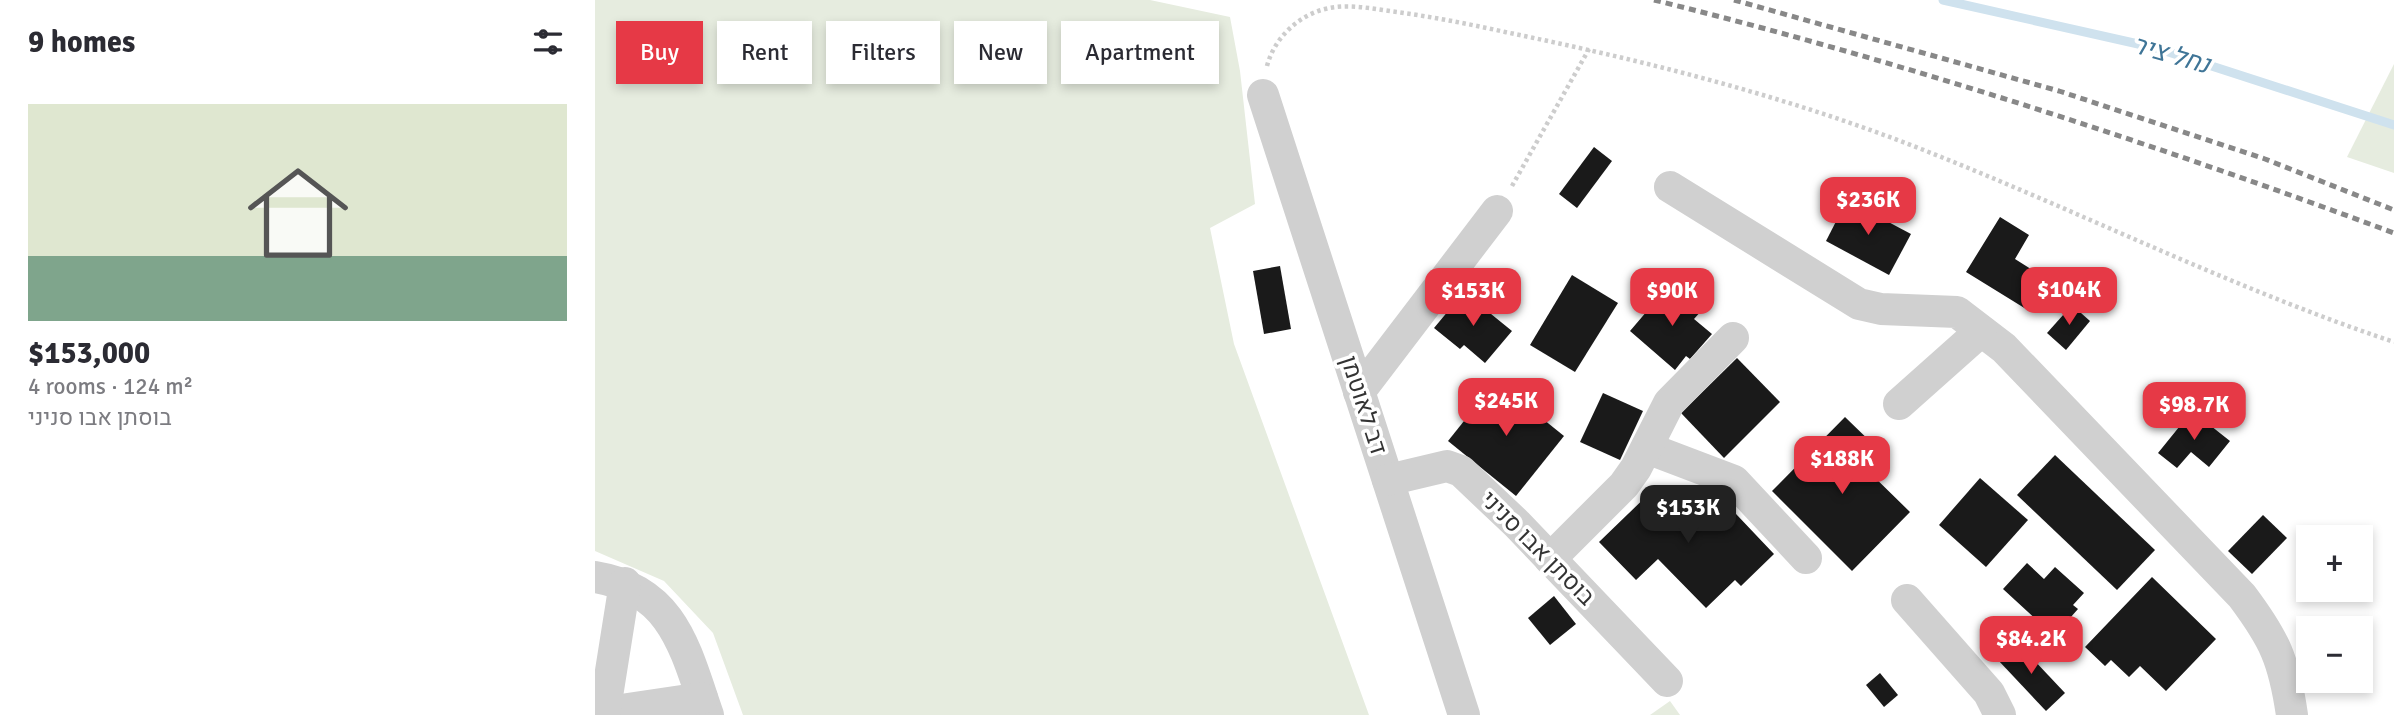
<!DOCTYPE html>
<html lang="en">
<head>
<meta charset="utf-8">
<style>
	:root { --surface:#fff; --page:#f2f2f3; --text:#2b2b33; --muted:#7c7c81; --line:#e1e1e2; --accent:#e63946 }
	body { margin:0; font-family:Signika,Heebo,sans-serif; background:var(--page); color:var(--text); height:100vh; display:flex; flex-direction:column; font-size:26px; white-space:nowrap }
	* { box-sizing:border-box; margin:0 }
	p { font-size:23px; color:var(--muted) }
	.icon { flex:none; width:38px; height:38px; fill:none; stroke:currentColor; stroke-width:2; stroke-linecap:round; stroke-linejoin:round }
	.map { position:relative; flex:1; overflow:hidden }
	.drawer { display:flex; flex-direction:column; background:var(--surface); width:595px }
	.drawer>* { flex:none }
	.guide { position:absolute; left:21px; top:21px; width:665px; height:63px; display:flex; gap:14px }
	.fabs { position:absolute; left:1701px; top:525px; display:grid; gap:14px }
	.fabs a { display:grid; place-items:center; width:77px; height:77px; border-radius:0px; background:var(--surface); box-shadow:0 4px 10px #0003; font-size:35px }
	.price { position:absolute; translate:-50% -60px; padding:0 16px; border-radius:14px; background:var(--accent); color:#fff; font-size:23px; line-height:46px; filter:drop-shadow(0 2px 4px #0008) }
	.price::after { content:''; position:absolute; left:50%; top:42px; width:21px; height:16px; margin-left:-10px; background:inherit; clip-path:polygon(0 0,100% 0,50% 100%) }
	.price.selected { background:#222; color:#fff }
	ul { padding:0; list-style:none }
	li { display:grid; align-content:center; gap:14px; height:371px; padding:0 28px }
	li+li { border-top:2px solid var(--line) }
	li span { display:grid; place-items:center; height:217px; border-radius:0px; color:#555 }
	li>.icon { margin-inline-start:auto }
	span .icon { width:126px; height:126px; fill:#fffc; stroke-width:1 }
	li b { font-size:30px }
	h2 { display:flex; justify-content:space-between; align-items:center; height:84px; padding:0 28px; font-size:30px }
	.chip { padding:0 24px; border-radius:0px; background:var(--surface); box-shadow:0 4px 10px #0003; font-size:24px; line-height:63px }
	.chip.selected { background:var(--accent); color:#fff }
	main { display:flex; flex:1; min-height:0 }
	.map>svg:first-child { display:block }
	.green { fill:#e6ecdf }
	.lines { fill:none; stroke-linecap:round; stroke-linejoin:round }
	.stream { stroke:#cfe2ee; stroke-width:9 }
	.building { fill:#1a1a1a }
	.path { stroke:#cdcdcd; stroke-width:4.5; stroke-dasharray:3.5 3.5; stroke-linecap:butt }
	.minor { stroke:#d0d0d0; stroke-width:32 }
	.rail { stroke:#888; stroke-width:5; stroke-dasharray:7 5; stroke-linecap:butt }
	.labels { text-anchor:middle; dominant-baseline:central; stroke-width:7; stroke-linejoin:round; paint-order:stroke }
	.street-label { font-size:24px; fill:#333; stroke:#fff }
	.water-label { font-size:26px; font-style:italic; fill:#3f7597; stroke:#fff }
</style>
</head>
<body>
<main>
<section class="drawer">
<h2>9 homes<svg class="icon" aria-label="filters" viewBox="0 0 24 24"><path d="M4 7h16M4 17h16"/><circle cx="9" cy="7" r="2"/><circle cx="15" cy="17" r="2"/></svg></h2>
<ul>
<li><span style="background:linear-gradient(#dfe7d0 70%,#7fa58c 0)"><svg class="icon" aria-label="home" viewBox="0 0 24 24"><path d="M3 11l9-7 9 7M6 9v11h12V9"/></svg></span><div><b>$153,000</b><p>4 rooms · 124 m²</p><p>בוסתן אבו סניני</p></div></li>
</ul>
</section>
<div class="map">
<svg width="1799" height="715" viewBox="0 0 1799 715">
	<rect width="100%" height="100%" fill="#fff"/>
	<g class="green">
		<polygon points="0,0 555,0 635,17 645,71 660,204 615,228 639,344 774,715 148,715 118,633 69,581 0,551"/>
		<polygon points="1799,64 1799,173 1752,157"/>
		<polygon points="1075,701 1085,715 1055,715"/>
	</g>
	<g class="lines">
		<polyline class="stream" points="1348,0 1561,48 1799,125"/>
	</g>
	<g class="building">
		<polygon points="999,147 1017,161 982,208 964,194"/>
		<polygon points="1252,200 1316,234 1294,275 1231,241"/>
		<polygon points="1405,217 1434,235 1420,259 1450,278 1431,309 1371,272"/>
		<polygon points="685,266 696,329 669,334 658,271"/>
		<polygon points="977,275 1023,303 980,372 935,345"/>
		<polygon points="1076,283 1107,310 1099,319 1117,334 1095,359 1091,356 1080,370 1035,331"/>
		<polygon points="869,292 917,331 890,363 869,345 865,349 839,328"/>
		<polygon points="1477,305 1495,321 1471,350 1452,333"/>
		<polygon points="1142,358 1185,402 1129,458 1086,413"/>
		<polygon points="901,381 969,436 921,496 853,441"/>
		<polygon points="1008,393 1048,411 1025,460 985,442"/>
		<polygon points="1597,411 1635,441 1614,467 1596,452 1582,468 1563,453"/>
		<polygon points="1250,417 1283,449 1267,465 1315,512 1257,571 1177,491"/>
		<polygon points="1460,455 1560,550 1522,590 1422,495"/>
		<polygon points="1385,478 1433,520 1391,567 1344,525"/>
		<polygon points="1062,486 1096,522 1123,495 1179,554 1146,586 1140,580 1111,608 1063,559 1041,580 1004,542"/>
		<polygon points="1668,515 1692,538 1657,574 1633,551"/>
		<polygon points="1432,563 1449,579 1460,567 1489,593 1478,605 1483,609 1459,636 1408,589"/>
		<polygon points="1557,577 1621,639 1571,691 1545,666 1534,677 1516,660 1510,666 1490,647"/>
		<polygon points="959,596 981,624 955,645 933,618"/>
		<polygon points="1422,642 1470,693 1451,711 1403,660"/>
		<polygon points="1285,673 1303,695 1289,707 1271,685"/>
	</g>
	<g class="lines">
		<g class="path">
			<path d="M672 66C679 39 702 16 730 9 754 3 778 9 802 12 838 17 874 24 910 32 1051 61 1191 96 1326 149 1484 211 1637 288 1799 342"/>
			<polyline points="917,186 994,49"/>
		</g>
		<g class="minor">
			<polyline points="668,95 869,715"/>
			<path d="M1075 187 1264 304 1286 309 1362 312 1409 348 1647 596C1680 640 1689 660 1697 715"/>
			<polyline points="764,392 902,211"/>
			<polyline points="1304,404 1386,331"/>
			<polyline points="1052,448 1139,481 1211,558"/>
			<polyline points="793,480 852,466 866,471 922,524 1072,681"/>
			<polyline points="955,559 1029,485 1041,468 1074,403 1138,338"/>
			<path d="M0 577C79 590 90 649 113 715"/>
			<polyline points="1312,600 1394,693 1405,715"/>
			<polyline points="0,714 107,698"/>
			<polyline points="9,715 30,583"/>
		</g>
		<g class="rail">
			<path d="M1059 0C1310 62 1557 143 1799 233"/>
			<polyline points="1139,0 1464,91 1670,159 1799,210"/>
		</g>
	</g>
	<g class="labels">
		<g class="street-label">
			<text transform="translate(769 405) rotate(72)">דב לאוטמן</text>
			<text transform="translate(943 548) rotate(45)">בוסתן אבו סניני</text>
		</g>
		<g class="water-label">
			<text transform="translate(1576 55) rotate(16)">נחל ציר</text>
		</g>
	</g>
</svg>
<div class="fabs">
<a>+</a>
<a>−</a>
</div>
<b class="price" style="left:1273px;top:237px">$236K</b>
<b class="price" style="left:1474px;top:327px">$104K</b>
<b class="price" style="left:878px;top:328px">$153K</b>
<b class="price" style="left:1077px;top:328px">$90K</b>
<b class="price" style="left:911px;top:438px">$245K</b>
<b class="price" style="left:1599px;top:442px">$98.7K</b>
<b class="price" style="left:1247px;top:496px">$188K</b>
<b class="price selected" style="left:1093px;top:545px">$153K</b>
<b class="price" style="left:1436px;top:676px">$84.2K</b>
<div class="guide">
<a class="chip selected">Buy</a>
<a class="chip">Rent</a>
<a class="chip">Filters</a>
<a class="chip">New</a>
<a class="chip">Apartment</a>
</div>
</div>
</main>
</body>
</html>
